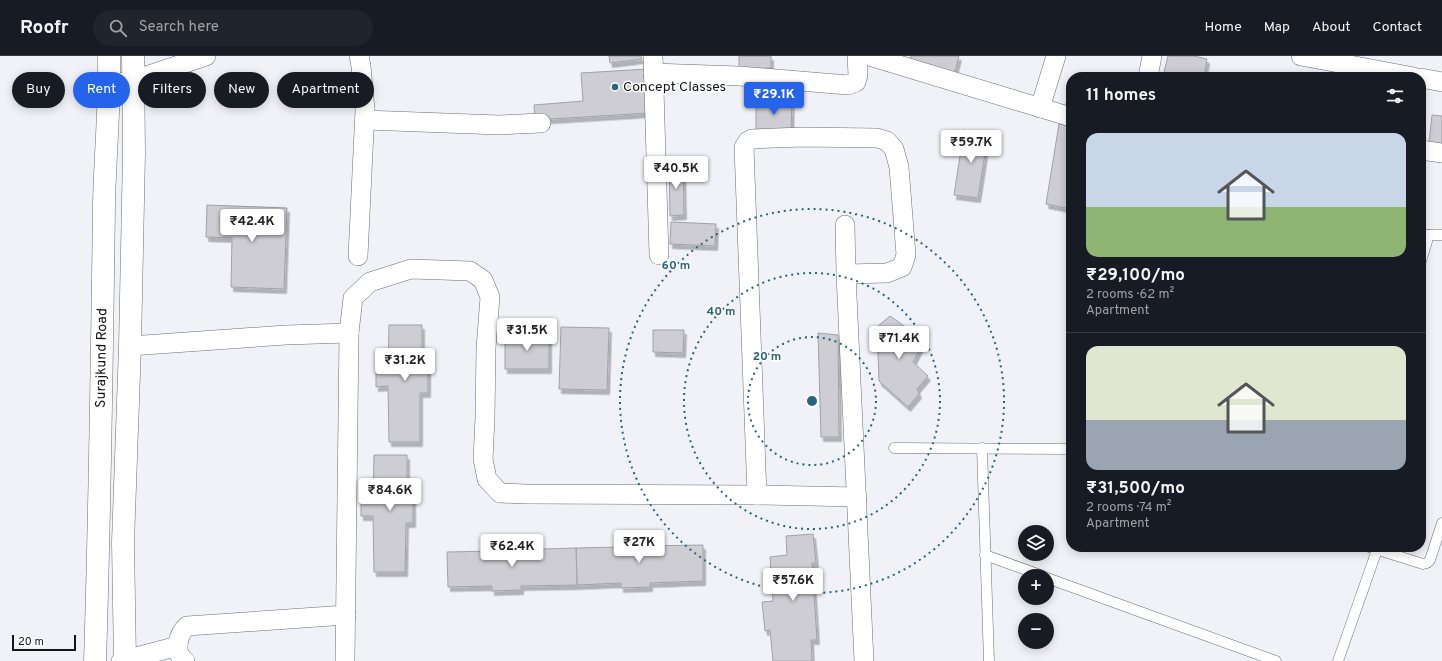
<!DOCTYPE html>
<html lang="en">
<head>
<meta charset="utf-8">
<style>
	:root { --surface:#171b24; --page:#20242c; --text:#f1f3f6; --muted:#9ea1a6; --line:#363941; --accent:#2563eb }
	body { margin:0; font-family:Overpass,sans-serif; background:var(--page); color:var(--text); height:100vh; display:flex; flex-direction:column; font-size:15px; white-space:nowrap }
	* { box-sizing:border-box; margin:0 }
	p { font-size:13px; color:var(--muted) }
	.icon { flex:none; width:22px; height:22px; fill:none; stroke:currentColor; stroke-width:2; stroke-linecap:round; stroke-linejoin:round }
	.map { position:relative; flex:1; overflow:hidden }
	.sheet { position:absolute; left:1066px; top:16px; width:360px; height:480px; display:flex; flex-direction:column; background:var(--surface); border-radius:16px; box-shadow:0 2px 10px #0003 }
	.sheet>* { flex:none }
	.banner { position:absolute; left:12px; top:16px; width:380px; height:36px; display:flex; gap:8px }
	.controls { position:absolute; left:1018px; top:469px; display:grid; gap:8px }
	.controls a { display:grid; place-items:center; width:36px; height:36px; border-radius:50%; background:var(--surface); box-shadow:0 2px 10px #0003; font-size:20px }
	.scale { position:absolute; left:12px; bottom:10px; width:64px; box-sizing:border-box; padding-left:4px; border:2px solid #131416; border-top:0; font-size:11px; line-height:14px; white-space:nowrap; color:#131416; -webkit-text-stroke:3px #fff; paint-order:stroke }
	.price { position:absolute; translate:-50% -34px; padding:0 9px; border-radius:4px; background:#fff; color:#222; font-size:13px; line-height:26px; filter:drop-shadow(0 1px 2px #0008) }
	.price::after { content:''; position:absolute; left:50%; top:24px; width:12px; height:9px; margin-left:-6px; background:inherit; clip-path:polygon(0 0,100% 0,50% 100%) }
	.price.selected { background:var(--accent); color:#fff }
	ul { padding:0; list-style:none }
	li { display:grid; align-content:center; gap:8px; height:212px; padding:0 20px }
	li+li { border-top:1px solid var(--line) }
	li span { display:grid; place-items:center; height:124px; border-radius:12px; color:#555 }
	li>.icon { margin-inline-start:auto }
	span .icon { width:72px; height:72px; fill:#fffc; stroke-width:1 }
	li b { font-size:17px }
	h2 { display:flex; justify-content:space-between; align-items:center; height:48px; padding:0 20px; font-size:17px }
	.chip { padding:0 14px; border-radius:18px; background:var(--surface); box-shadow:0 2px 10px #0003; font-size:14px; line-height:36px }
	.chip.selected { background:var(--accent); color:#fff }
	header { display:flex; align-items:center; gap:24px; box-sizing:border-box; height:56px; padding:0 20px; background:var(--surface); border-bottom:1px solid var(--line) }
	header strong { font-size:19px }
	nav { display:flex; gap:22px; margin-inline-start:auto; font-size:14px }
	.search { width:280px; height:36px; background:var(--page); display:flex; align-items:center; gap:10px; box-sizing:border-box; padding:0 14px; border-radius:22px; color:var(--muted); font-size:15px }
	.map>svg:first-child { display:block }
	.building { fill:#cdcdd3; stroke:#a1a1a6; filter:url(#shadow) }
	.lines { fill:none; stroke-linecap:round; stroke-linejoin:round }
	.lane-casing { stroke:#6b6d71; stroke-width:11 }
	.street-casing { stroke:#6b6d71; stroke-width:20 }
	.secondary-casing { stroke:#6b6d71; stroke-width:23 }
	.lane { stroke:#fff; stroke-width:10 }
	.street { stroke:#fff; stroke-width:19 }
	.secondary { stroke:#fff; stroke-width:22 }
	.ring { fill:none; stroke:#28647c; stroke-width:2; stroke-dasharray:2 4 }
	.poi-dot { fill:#28647c; stroke:#fff; stroke-width:1.5 }
	.labels { text-anchor:middle; dominant-baseline:central; stroke-width:3; stroke-linejoin:round; paint-order:stroke }
	.poi-label { font-size:14px; fill:#131416; stroke:#fff; text-anchor:start }
	.street-label { font-size:14px; fill:#131416; stroke:#fff }
	.centre { fill:#28647c; stroke:#fff; stroke-width:2 }
	.ring-label { font-size:12px; text-anchor:middle; font-weight:bold; fill:#28647c; stroke:#fff; stroke-width:3; stroke-linejoin:round; paint-order:stroke }
</style>
</head>
<body>
<header>
<strong>Roofr</strong>
<div class="search"><svg class="icon" aria-label="search" viewBox="0 0 24 24"><circle cx="10" cy="10" r="6"/><path d="M15 15l6 6"/></svg>Search here</div>
<nav><a>Home</a><a>Map</a><a>About</a><a>Contact</a></nav>
</header>
<div class="map">
<svg width="1442" height="605" viewBox="0 0 1442 605">
	<defs>
		<filter id="shadow"><feDropShadow dx="2.5" dy="4.5" stdDeviation="0" flood-color="#0004"/></filter>
	</defs>
	<rect width="100%" height="100%" fill="#f0f2f8"/>
	<g class="building">
		<polygon points="609,0 641,0 642,3 610,7"/>
		<polygon points="739,0 771,0 771,12 739,13"/>
		<polygon points="911,0 959,0 954,19 909,8"/>
		<polygon points="1168,0 1194,0 1207,3 1204,21 1163,20"/>
		<polygon points="647,13 649,57 535,64 534,49 583,45 581,17"/>
		<polygon points="1071,29 1071,57 1064,55"/>
		<polygon points="756,43 792,44 791,76 756,76"/>
		<polygon points="1432,59 1442,60 1442,89 1429,87"/>
		<polygon points="1059,68 1071,70 1071,153 1046,148"/>
		<polygon points="964,74 988,78 978,142 954,139"/>
		<polygon points="683,108 684,159 670,160 669,109"/>
		<polygon points="207,149 287,152 284,233 231,231 232,182 206,181"/>
		<polygon points="671,166 716,168 715,190 670,188"/>
		<polygon points="890,260 924,284 913,306 928,320 917,333 919,338 908,351 879,325 877,271"/>
		<polygon points="389,269 422,269 422,309 428,309 428,337 420,337 420,386 389,386 388,330 376,331 376,315 388,315"/>
		<polygon points="561,271 609,272 607,334 559,333"/>
		<polygon points="653,274 684,274 683,297 653,296"/>
		<polygon points="818,277 838,279 839,381 821,381"/>
		<rect x="505" y="280" width="44" height="33"/>
		<polygon points="374,399 407,399 407,439 413,439 413,467 406,467 405,516 374,516 373,460 361,460 361,445 373,445"/>
		<polygon points="813,478 816,507 812,507 817,584 811,584 812,605 773,605 770,574 765,575 762,546 773,545 770,501 787,499 786,480"/>
		<polygon points="623,480 640,480 641,490 703,489 703,525 650,527 650,531 621,532 621,527 577,529 576,492 623,491"/>
		<polygon points="494,483 512,483 512,494 576,492 577,529 521,530 521,534 492,535 492,530 448,531 447,496 495,495"/>
	</g>
	<g class="lines">
		<g class="lane-casing">
			<g id="lane">
				<polyline points="1421,179 1442,179"/>
				<polyline points="1421,205 1429,179"/>
				<polyline points="894,392 1071,393"/>
				<polyline points="982,392 989,605"/>
				<polyline points="1369,491 1423,508 1427,507 1430,504 1442,467"/>
				<polyline points="985,499 1043,520"/>
				<polyline points="1047,522 1276,605"/>
				<polyline points="1338,605 1377,494"/>
			</g>
		</g>
		<g class="street-casing">
			<g id="street">
				<polyline points="653,0 659,199"/>
				<polyline points="869,0 1071,61"/>
				<polyline points="1301,0 1414,21"/>
				<polyline points="653,17 739,20 848,29 856,26 858,19 857,0"/>
				<polyline points="1148,21 1152,0"/>
				<polyline points="1421,22 1442,26"/>
				<polyline points="110,29 134,24 206,0"/>
				<polyline points="1040,52 1056,0"/>
				<polyline points="365,64 499,69 541,67"/>
				<polyline points="1421,94 1442,97"/>
				<polyline points="845,169 846,218 864,605"/>
				<polyline points="358,200 365,54 361,10 359,0"/>
				<polyline points="130,290 286,279 349,277"/>
				<polyline points="757,439 744,91 748,85 752,83 803,81 877,82 887,85 894,93 899,111 906,199 902,211 887,217 846,218"/>
				<polyline points="121,605 178,590"/>
				<path d="M185 605C173 597 178 578 187 570L346 559"/>
				<polyline points="345,605 349,277 353,242 370,226 411,213 470,215 483,224 490,241 486,292 485,362 483,403 487,423 500,437 526,438 757,439 857,441"/>
			</g>
		</g>
		<g class="secondary-casing">
			<g id="secondary">
				<path d="M95 605C100 453 102 301 104 149 105 99 110 50 109 0"/>
				<polyline points="125,605 123,486 130,290 134,97 133,0"/>
			</g>
		</g>
		<use href="#lane" class="lane"/>
		<use href="#street" class="street"/>
		<use href="#secondary" class="secondary"/>
	</g>
	<g class="ring">
		<circle cx="812" cy="345" r="64"/>
		<circle cx="812" cy="345" r="128"/>
		<circle cx="812" cy="345" r="192"/>
	</g>
	<circle class="poi-dot" cx="615" cy="31" r="4"/>
	<g class="labels">
		<g class="poi-label">
			<text x="623" y="31">Concept Classes</text>
		</g>
		<g class="street-label">
			<text transform="translate(102 302) rotate(-89)">Surajkund Road</text>
		</g>
	</g>
	<circle cx="812" cy="345" r="6" class="centre"/>
	<g class="ring-label">
		<text x="676" y="213">60 m</text>
		<text x="721" y="259">40 m</text>
		<text x="767" y="304">20 m</text>
	</g>
</svg>
<div class="controls">
<a><svg class="icon" aria-label="layers" viewBox="0 0 24 24"><path d="M12 4l9 5-9 5-9-5zM3 14l9 5 9-5"/></svg></a>
<a>+</a>
<a>−</a>
</div>
<div class="scale">20 m</div>
<b class="price selected" style="left:774px;top:60px">₹29.1K</b>
<b class="price" style="left:971px;top:108px">₹59.7K</b>
<b class="price" style="left:676px;top:134px">₹40.5K</b>
<b class="price" style="left:252px;top:187px">₹42.4K</b>
<b class="price" style="left:527px;top:296px">₹31.5K</b>
<b class="price" style="left:899px;top:304px">₹71.4K</b>
<b class="price" style="left:405px;top:326px">₹31.2K</b>
<b class="price" style="left:390px;top:456px">₹84.6K</b>
<b class="price" style="left:639px;top:508px">₹27K</b>
<b class="price" style="left:512px;top:512px">₹62.4K</b>
<b class="price" style="left:793px;top:546px">₹57.6K</b>
<div class="banner">
<a class="chip">Buy</a>
<a class="chip selected">Rent</a>
<a class="chip">Filters</a>
<a class="chip">New</a>
<a class="chip">Apartment</a>
</div>
<section class="sheet">
<h2>11 homes<svg class="icon" aria-label="filters" viewBox="0 0 24 24"><path d="M4 7h16M4 17h16"/><circle cx="9" cy="7" r="2"/><circle cx="15" cy="17" r="2"/></svg></h2>
<ul>
<li><span style="background:linear-gradient(#c9d6e8 60%,#8fb573 0)"><svg class="icon" aria-label="home" viewBox="0 0 24 24"><path d="M3 11l9-7 9 7M6 9v11h12V9"/></svg></span><div><b>₹29,100/mo</b><p>2 rooms · 62 m²</p><p>Apartment</p></div></li>
<li><span style="background:linear-gradient(#dfe7d0 60%,#9aa5b1 0)"><svg class="icon" aria-label="home" viewBox="0 0 24 24"><path d="M3 11l9-7 9 7M6 9v11h12V9"/></svg></span><div><b>₹31,500/mo</b><p>2 rooms · 74 m²</p><p>Apartment</p></div></li>
</ul>
</section>
</div>
</body>
</html>
